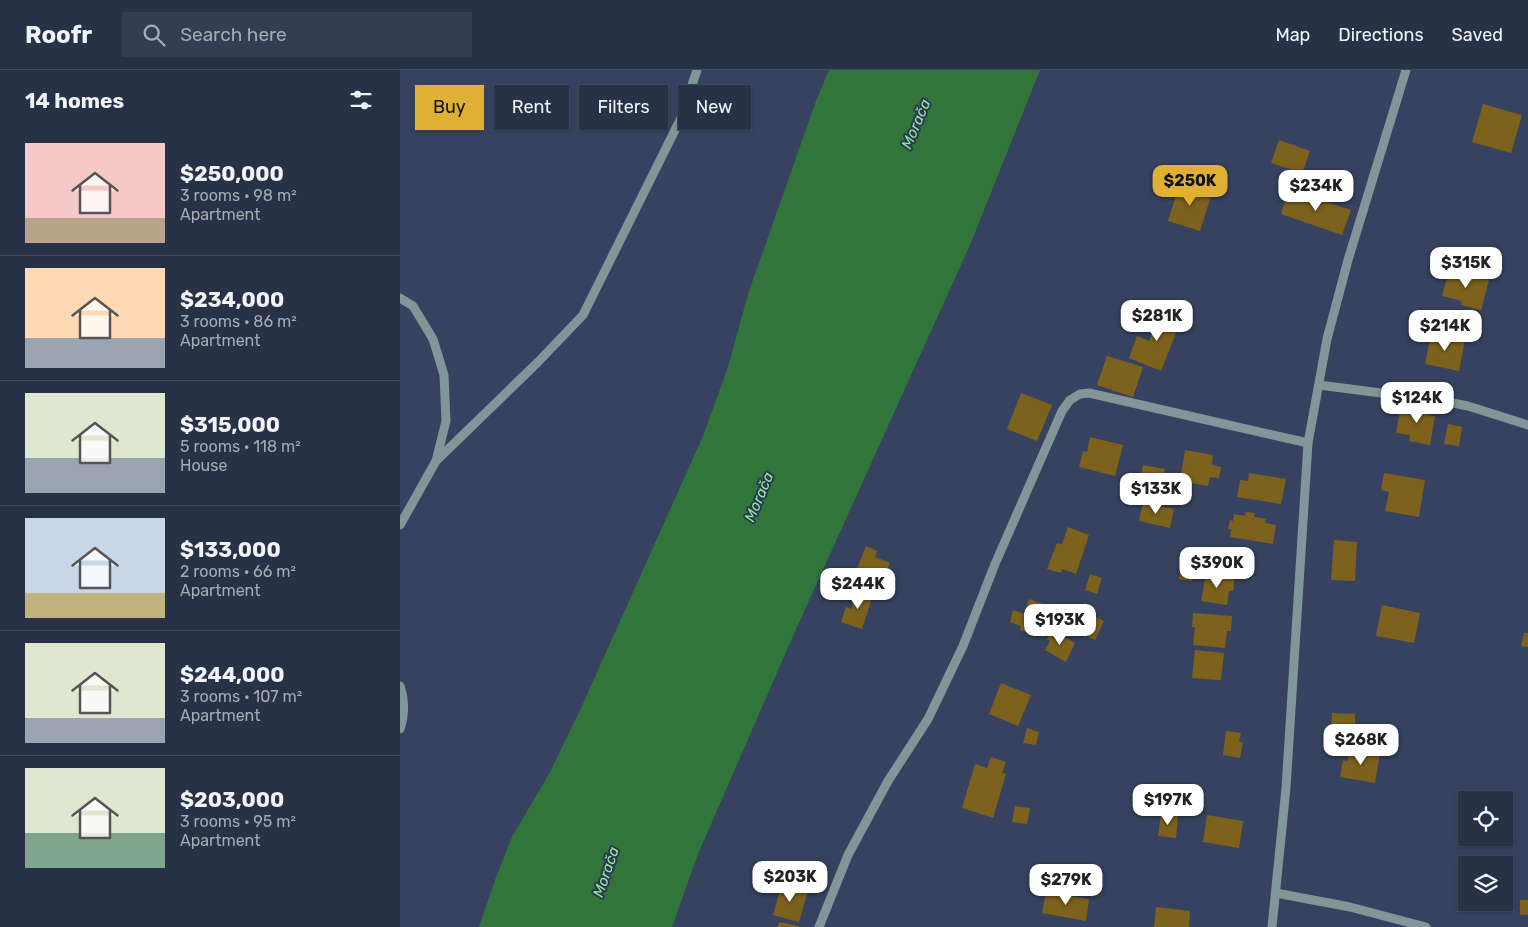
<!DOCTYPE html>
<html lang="en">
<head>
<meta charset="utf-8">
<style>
	:root { --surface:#283247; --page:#343e52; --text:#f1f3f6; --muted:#a5aab4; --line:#444d60; --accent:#e0b034 }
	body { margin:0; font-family:Rubik,sans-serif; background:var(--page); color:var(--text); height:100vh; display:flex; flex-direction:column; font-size:19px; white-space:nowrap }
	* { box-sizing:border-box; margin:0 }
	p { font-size:16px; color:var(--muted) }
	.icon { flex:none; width:28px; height:28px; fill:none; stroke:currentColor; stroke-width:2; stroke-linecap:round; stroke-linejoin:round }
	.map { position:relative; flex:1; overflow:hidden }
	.side { display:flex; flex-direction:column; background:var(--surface); width:400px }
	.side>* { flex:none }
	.guide { position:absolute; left:15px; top:15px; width:475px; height:45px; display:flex; gap:10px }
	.fabs { position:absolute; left:1058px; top:721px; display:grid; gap:10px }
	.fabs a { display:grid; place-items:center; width:55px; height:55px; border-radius:0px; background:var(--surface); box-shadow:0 1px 4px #0004,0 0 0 1px var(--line); font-size:25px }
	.price { position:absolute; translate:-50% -42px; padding:0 11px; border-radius:10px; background:#fff; color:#222; font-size:16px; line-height:32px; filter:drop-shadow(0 1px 2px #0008) }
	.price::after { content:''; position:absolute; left:50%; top:30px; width:15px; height:11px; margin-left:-8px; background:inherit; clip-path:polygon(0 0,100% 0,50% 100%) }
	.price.current { background:var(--accent); color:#111 }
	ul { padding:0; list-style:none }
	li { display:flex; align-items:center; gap:15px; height:125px; padding:0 25px }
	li+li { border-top:1px solid var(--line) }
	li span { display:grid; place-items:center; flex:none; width:140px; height:100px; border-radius:0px; color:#555 }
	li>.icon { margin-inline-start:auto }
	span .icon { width:60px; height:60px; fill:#fffc; stroke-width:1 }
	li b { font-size:21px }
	h2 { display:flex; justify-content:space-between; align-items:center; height:60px; padding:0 25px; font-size:21px }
	.chip { padding:0 18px; border-radius:0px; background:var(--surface); box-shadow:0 1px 4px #0004,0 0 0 1px var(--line); font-size:18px; line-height:45px }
	.chip.current { background:var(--accent); color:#111 }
	header { display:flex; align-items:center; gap:30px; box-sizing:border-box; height:70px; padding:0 25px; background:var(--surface); border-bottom:1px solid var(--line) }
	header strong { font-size:24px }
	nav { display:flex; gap:28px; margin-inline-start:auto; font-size:18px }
	.search { width:350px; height:45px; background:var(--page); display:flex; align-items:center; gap:12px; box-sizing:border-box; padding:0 18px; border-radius:0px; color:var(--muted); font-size:19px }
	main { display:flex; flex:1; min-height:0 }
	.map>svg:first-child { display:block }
	.water { fill:#31753a }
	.building { fill:#7d621d }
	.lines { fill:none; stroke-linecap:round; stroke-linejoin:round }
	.minor { stroke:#829598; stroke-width:9 }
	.labels { text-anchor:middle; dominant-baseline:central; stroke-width:4; stroke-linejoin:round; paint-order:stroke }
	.water-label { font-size:15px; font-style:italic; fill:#91ec99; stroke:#2c3853 }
</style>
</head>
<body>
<header>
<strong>Roofr</strong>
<div class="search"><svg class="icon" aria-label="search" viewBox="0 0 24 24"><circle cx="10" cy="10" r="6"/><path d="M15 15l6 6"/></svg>Search here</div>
<nav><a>Map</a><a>Directions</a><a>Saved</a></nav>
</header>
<main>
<section class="side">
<h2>14 homes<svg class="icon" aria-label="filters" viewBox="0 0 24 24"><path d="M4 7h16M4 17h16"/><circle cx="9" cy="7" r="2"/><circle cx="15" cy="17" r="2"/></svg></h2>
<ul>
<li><span style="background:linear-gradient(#f6c9c9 75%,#b9a48a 0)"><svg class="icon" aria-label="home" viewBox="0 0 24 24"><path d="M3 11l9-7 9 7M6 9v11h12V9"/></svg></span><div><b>$250,000</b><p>3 rooms · 98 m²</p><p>Apartment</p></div></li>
<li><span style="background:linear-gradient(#ffd9b3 70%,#9aa5b1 0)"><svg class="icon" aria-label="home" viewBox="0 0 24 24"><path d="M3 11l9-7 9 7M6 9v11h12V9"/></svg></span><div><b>$234,000</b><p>3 rooms · 86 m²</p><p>Apartment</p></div></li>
<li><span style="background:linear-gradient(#dfe7d0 65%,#9aa5b1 0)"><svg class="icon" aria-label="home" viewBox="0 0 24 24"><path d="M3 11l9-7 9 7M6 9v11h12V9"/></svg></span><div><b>$315,000</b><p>5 rooms · 118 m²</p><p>House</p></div></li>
<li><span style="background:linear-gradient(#c9d6e8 75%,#c2b280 0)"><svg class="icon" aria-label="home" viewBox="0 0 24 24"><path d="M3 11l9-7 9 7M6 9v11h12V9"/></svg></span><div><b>$133,000</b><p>2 rooms · 66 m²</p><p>Apartment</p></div></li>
<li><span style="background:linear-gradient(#dfe7d0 75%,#9aa5b1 0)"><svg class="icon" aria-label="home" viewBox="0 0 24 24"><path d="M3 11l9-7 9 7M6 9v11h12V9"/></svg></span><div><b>$244,000</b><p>3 rooms · 107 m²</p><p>Apartment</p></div></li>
<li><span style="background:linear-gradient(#dfe7d0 65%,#7fa58c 0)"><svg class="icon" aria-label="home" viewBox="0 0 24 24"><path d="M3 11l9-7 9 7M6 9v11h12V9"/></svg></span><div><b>$203,000</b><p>3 rooms · 95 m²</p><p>Apartment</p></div></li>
</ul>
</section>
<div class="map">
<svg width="1128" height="857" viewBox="0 0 1128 857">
	<rect width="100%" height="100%" fill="#36425f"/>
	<polygon class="water" points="429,0 640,0 570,175 393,566 298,784 272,857 79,857 95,810 112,767 150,702 181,638 303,366 327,300 349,221 416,31"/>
	<g class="building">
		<polygon points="1083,34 1122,45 1111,83 1072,72"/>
		<polygon points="879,70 910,81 902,103 871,93"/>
		<polygon points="780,113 812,123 800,161 768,151"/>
		<polygon points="888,120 951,140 942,165 881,144"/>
		<polygon points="1049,200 1089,210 1081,240 1061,235 1062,231 1042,226"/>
		<polygon points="762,240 782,248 761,301 729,288 737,266 749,271"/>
		<polygon points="1031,263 1065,270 1059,301 1025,294"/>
		<polygon points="707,286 743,297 733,327 697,315"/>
		<polygon points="621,323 652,335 637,371 607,359"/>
		<polygon points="1011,333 1029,338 1028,345 1035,346 1030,375 1009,371 1010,365 996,363 1000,340 1010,342"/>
		<polygon points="1048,354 1062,357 1059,376 1044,374"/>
		<polygon points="690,367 723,375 715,406 679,397 683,381 687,382"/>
		<polygon points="785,380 813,385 812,395 821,397 819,408 810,407 808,416 780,411"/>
		<polygon points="743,395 765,399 763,410 741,406"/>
		<polygon points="849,403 886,409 881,434 837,427 840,410 848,411"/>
		<polygon points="984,403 1025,410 1019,447 985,441 989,422 981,420"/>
		<polygon points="743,432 774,439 770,458 739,451"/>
		<polygon points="846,442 855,443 854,447 866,449 865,453 876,455 873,474 830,467 831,459 828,459 830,450 833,451 834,444 845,446"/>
		<polygon points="668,457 689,465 676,504 662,499 661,503 647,499 657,473 662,474"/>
		<polygon points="934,470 957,472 955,511 931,510"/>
		<polygon points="466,476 477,481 475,487 490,493 481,514 455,504"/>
		<polygon points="781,500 794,502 792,511 779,509"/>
		<polygon points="806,503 835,507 833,521 829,521 827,535 801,531"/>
		<polygon points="690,504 702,508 697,524 685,520"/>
		<polygon points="457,520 473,525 462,559 441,552 446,537 451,539"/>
		<polygon points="629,529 653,537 644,567 620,560 621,556 610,552 613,540 625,544"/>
		<polygon points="982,535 1020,543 1014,573 976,566"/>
		<polygon points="793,543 832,546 831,561 827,561 825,578 793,575 795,557 792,557"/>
		<polygon points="689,544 704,551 695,570 680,563"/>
		<polygon points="651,560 675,573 666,592 645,580 650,571 647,569"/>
		<polygon points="1124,563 1128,563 1128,577 1121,576"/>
		<polygon points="795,580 824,583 821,610 792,608"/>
		<polygon points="601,613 631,625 618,656 589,644"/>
		<polygon points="932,643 955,644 955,659 931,658"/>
		<polygon points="627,658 639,662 636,675 623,673"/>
		<polygon points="826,661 841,663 839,672 843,672 840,688 823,685"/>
		<polygon points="950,677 980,683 975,713 940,707 943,690 948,691"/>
		<polygon points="591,687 606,692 602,703 606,704 593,748 562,738 575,694 587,698"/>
		<polygon points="615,736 630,738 627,754 612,752"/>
		<polygon points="761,744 778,746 776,768 758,766"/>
		<polygon points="807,745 843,751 839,778 803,772"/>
		<polygon points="382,813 408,821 399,852 373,845"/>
		<polygon points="646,822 689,829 686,851 642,843"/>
		<rect x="1120" y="830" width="8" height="15"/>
		<polygon points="756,837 790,841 789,857 754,857"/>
		<polygon points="379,852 399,856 399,857 378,857"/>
	</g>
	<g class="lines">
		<g class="minor">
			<polyline points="0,228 13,236 33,269 44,305 46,351 36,391"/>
			<polyline points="919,315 1043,331 1068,336 1128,355"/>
			<polyline points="0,455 36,391 138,292 183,245 281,48 297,0"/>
			<path d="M0 616C5 631 5 644 0 659"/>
			<polyline points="876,823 950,837 1026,857"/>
			<polyline points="419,857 448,785 488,711 528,649 563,576 595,494 662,341 670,330 680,324 689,323 908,373"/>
			<polyline points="872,857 886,718 908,373 927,269 948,190 1006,0"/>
		</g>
	</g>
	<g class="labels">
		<g class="water-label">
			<text transform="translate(516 54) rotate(-67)">Morača</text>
			<text transform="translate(359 427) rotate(-67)">Morača</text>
			<text transform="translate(206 802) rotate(-71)">Morača</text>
		</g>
	</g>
</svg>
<div class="fabs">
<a><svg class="icon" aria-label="locate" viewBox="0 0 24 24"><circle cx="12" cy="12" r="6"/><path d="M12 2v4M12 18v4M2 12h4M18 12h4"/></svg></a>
<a><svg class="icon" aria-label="layers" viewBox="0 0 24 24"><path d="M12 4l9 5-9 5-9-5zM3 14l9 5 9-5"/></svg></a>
</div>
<b class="price current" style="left:790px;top:137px">$250K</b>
<b class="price" style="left:916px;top:142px">$234K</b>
<b class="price" style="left:1066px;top:219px">$315K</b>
<b class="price" style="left:757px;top:272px">$281K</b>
<b class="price" style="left:1045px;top:282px">$214K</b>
<b class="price" style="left:1017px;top:354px">$124K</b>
<b class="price" style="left:756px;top:445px">$133K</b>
<b class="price" style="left:817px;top:519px">$390K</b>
<b class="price" style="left:458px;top:540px">$244K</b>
<b class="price" style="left:660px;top:576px">$193K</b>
<b class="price" style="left:961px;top:696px">$268K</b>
<b class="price" style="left:768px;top:756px">$197K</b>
<b class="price" style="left:390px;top:833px">$203K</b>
<b class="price" style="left:666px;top:836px">$279K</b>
<div class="guide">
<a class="chip current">Buy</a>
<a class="chip">Rent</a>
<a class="chip">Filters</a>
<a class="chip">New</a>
</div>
</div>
</main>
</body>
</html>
